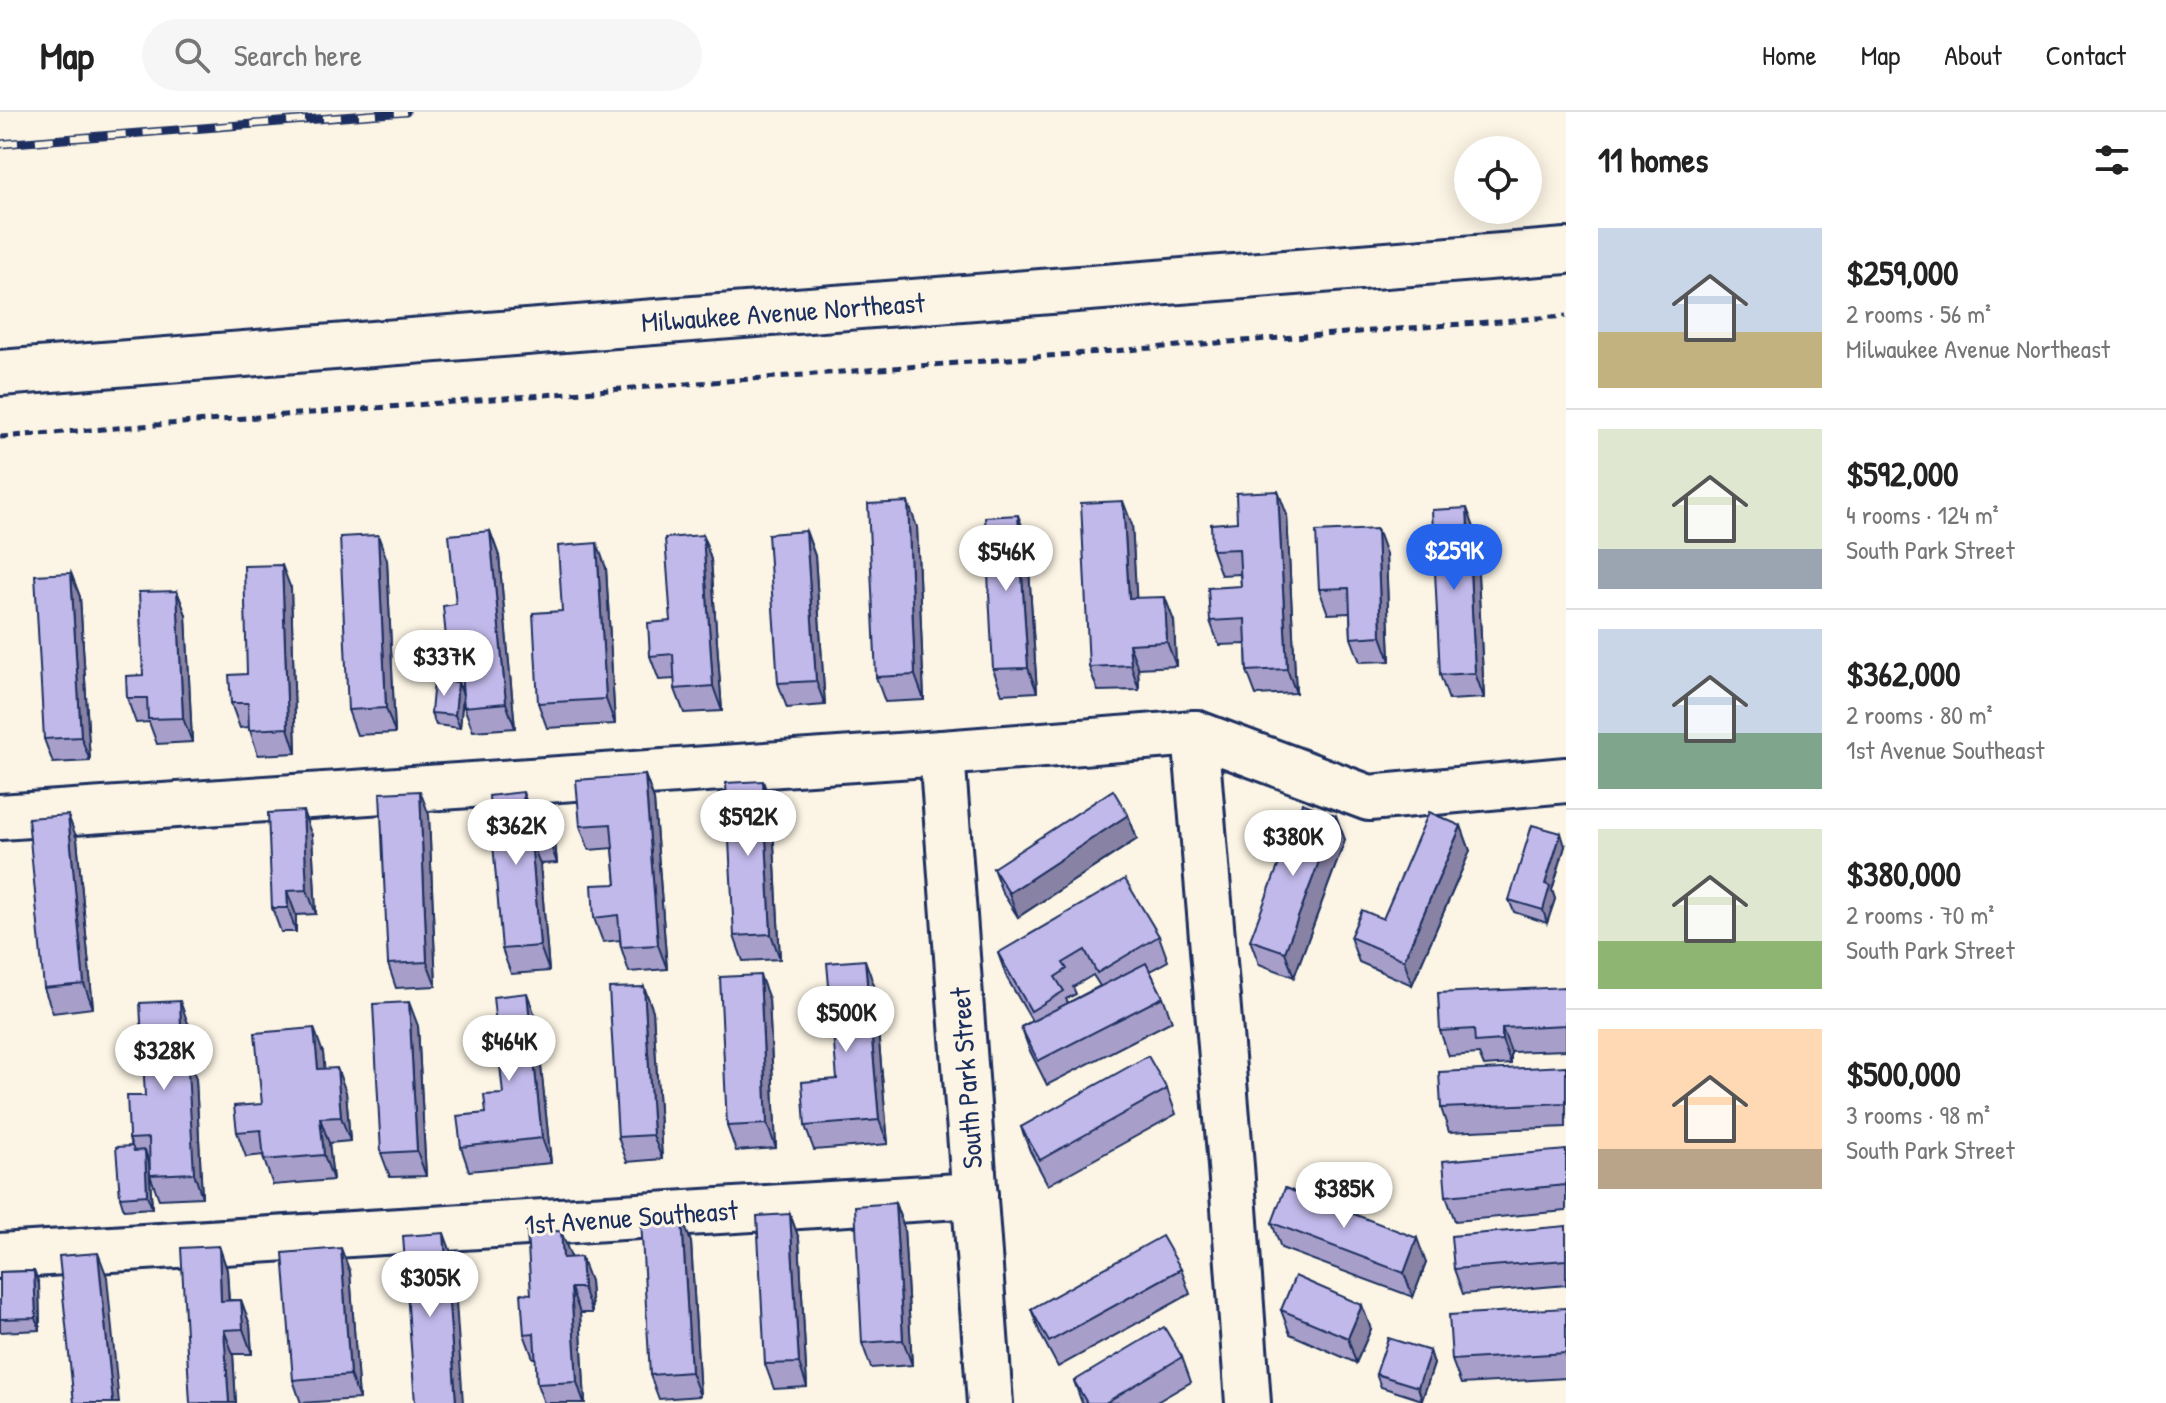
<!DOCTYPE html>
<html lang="en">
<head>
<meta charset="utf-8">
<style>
	:root { --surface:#fff; --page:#f6f6f6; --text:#222; --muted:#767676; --line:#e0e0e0; --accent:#2563eb }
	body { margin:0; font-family:"Patrick Hand",sans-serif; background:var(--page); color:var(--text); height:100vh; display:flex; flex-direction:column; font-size:30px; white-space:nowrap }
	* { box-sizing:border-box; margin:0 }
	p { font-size:26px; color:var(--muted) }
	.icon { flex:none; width:44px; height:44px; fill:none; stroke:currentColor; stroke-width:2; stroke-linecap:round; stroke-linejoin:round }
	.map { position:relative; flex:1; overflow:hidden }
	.side { display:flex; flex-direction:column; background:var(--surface); width:600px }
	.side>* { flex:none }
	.controls { position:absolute; left:1454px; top:24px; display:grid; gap:16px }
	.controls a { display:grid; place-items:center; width:88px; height:88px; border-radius:50%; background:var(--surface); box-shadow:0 4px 20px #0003; font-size:40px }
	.price { position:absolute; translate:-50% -68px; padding:0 18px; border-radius:28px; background:#fff; color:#222; font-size:26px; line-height:52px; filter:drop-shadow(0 2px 4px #0008) }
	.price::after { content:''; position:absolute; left:50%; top:48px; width:24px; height:18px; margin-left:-12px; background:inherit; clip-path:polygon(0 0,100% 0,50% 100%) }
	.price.active { background:var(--accent); color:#fff }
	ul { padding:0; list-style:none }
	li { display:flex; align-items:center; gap:24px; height:200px; padding:0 32px }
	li+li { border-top:2px solid var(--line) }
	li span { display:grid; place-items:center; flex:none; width:224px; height:160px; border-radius:0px; color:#555 }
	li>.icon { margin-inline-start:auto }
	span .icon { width:96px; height:96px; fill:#fffc; stroke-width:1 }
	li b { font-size:34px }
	h2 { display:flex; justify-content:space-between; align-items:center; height:96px; padding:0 32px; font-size:34px }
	header { display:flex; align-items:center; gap:48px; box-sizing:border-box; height:112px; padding:0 40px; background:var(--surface); border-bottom:2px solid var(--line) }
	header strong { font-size:38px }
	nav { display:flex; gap:44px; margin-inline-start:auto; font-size:28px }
	.search { width:560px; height:72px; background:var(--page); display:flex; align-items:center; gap:20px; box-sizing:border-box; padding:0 28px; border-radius:44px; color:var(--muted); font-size:30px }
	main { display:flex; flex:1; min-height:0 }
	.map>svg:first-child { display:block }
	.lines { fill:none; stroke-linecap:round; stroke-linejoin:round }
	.minor-casing { stroke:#1b2f5e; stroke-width:50 }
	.path { stroke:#1b2f5e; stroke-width:5; stroke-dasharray:8 6; stroke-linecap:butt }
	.minor { stroke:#fcf5e5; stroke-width:44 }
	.rail-casing { stroke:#1b2f5e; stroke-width:9 }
	.rail { stroke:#fcf5e5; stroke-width:6; stroke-dasharray:18; stroke-linecap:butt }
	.wall { fill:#a79fca; stroke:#1b2f5e; stroke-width:2; fill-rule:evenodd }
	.shaded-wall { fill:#8882a4; stroke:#1b2f5e; stroke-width:2 }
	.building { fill:#c2b9eb; stroke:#1b2f5e; stroke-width:2 }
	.labels { text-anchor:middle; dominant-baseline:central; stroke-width:6; stroke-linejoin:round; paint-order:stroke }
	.street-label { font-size:28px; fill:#1b2f5e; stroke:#fcf5e5 }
</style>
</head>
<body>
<header>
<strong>Map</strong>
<div class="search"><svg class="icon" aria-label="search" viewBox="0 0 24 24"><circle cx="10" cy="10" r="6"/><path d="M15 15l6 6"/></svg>Search here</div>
<nav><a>Home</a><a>Map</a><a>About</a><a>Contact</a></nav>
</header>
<main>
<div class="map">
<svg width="1566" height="1291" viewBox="0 0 1566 1291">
	<rect width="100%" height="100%" fill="#fcf5e5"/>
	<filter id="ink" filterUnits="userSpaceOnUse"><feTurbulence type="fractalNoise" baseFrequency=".0125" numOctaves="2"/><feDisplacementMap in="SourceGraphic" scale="16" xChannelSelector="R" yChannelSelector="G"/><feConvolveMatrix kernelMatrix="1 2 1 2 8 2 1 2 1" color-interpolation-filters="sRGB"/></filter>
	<g filter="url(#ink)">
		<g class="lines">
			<g class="minor-casing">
				<g id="minor">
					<polyline points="0,261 1566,139"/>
					<polyline points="1195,621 1231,1054 1248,1291"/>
					<polyline points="942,641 990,1291"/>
					<polyline points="0,705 942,641 1195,621 1369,686 1566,668"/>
					<polyline points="0,1144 975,1083"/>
				</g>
			</g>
			<polyline class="path" points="0,325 1566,204"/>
			<use href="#minor" class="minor"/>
			<g class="rail-casing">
				<polyline id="rail" points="0,32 406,0"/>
			</g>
			<use href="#rail" class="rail"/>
		</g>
		<g class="wall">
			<polygon points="1287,403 1296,581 1256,583 1247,559 1246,532 1219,533 1210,509 1241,474 1240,462 1221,463 1212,438 1237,410"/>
			<polygon points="1132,413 1136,486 1174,509 1176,554 1138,556 1139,578 1098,579 1089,555"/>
			<polygon points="917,415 924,588 885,590 876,565"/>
			<polygon points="490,419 499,444 515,616 473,619 464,595 461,561 456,561 447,536 456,492"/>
			<polygon points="806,419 815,444 825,593 787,596 778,571"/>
			<polygon points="1476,421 1484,586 1449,588 1440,563"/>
			<polygon points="703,423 711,448 722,599 684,601 675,577 675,567 659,568 650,544 671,509"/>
			<polygon points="1027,427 1037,580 1002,582 993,557"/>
			<polygon points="1386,442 1390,549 1360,550 1351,526 1350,501 1328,502 1319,477"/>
			<polygon points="387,448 395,621 357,623 348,598"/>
			<polygon points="606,456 615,612 547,616 538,591 562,499"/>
			<polygon points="71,461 80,485 90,649 53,651 44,627"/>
			<polygon points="291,477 296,641 258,643 249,615 240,616 231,591 247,562"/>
			<polygon points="177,479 186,503 192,630 157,632 149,610 136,611 127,586 143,563"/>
			<polygon points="458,570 463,583 460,616 436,613 431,601"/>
			<polygon points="645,663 654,688 667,857 629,860 621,835 620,828 603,830 594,806 616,772 613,736 589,738 580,714"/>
			<polygon points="772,694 780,847 743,849 734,824"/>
			<polygon points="529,695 554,719 557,751 540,752 549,859 511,862 502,837"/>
			<polygon points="429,703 436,874 396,876 388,852"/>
			<polygon points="1128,703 1137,727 1018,805 1002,780 993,756"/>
			<polygon points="1336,704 1345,728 1294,865 1259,852 1250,828"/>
			<polygon points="1461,714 1470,739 1412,873 1359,850 1350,825 1383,807"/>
			<polygon points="312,724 316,802 296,803 296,820 281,820 272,796"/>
			<polygon points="77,727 93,896 53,901 44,876"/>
			<polygon points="1565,734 1552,778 1555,787 1547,811 1514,800 1509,788"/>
			<path d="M1159 824 1168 849 1150 859 1163 885 1172 909 1047 973 1030 939 1021 915 1032 909 1007 866 998 841ZM1093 863 1100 874 1068 891 1066 887 1076 882 1073 875Z"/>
			<polygon points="874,873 888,1032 814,1038 805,1014 837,967"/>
			<polygon points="644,875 653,899 662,1047 627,1050 618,1025"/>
			<polygon points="1566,875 1566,938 1511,940 1511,952 1484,954 1479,942 1449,944 1440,919"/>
			<polygon points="769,887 776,1036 736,1039 727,1014"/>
			<polygon points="536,906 551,1051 469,1059 461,1035 486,1001 503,982"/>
			<polygon points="189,914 191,952 196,967 202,1085 159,1087 150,1063 149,1051 152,1096 124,1098 120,1085 132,1034 129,1027"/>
			<polygon points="418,914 426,1064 390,1065 381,1041"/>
			<polygon points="323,941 324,957 346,980 350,1029 329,1031 333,1068 273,1073 264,1048 263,1043 246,1045 237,1020 262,992"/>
			<polygon points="1566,954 1566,1015 1449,1020 1441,996"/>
			<polygon points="1167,977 1176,1002 1048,1073 1030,1039 1021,1015"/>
			<polygon points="1566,1038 1566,1099 1455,1109 1446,1084"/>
			<polygon points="895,1091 904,1116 912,1253 871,1256 862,1231"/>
			<polygon points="790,1102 799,1127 807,1275 774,1277 765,1252"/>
			<polygon points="1272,1111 1426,1151 1413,1185 1281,1136"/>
			<polygon points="1566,1114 1566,1173 1463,1182 1454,1157"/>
			<polygon points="561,1119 570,1146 590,1169 592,1201 580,1201 585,1291 544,1291 537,1272 536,1246 533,1246 524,1222 531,1182"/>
			<polygon points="691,1130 700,1284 659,1287 650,1263"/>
			<polygon points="219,1134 227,1158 229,1188 241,1188 250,1213 252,1242 233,1242 236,1291 190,1291"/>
			<polygon points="1181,1157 1190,1182 1058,1255 1040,1221 1031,1197"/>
			<polygon points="34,1159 39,1172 40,1218 0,1220 0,1160"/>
			<polygon points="350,1160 359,1287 301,1291 293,1268"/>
			<polygon points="1566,1196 1566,1266 1461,1272 1452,1248"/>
			<polygon points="1281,1198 1371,1217 1356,1251 1290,1222"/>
			<polygon points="1430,1239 1434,1252 1422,1288 1381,1275 1376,1262"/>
			<polygon points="1182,1245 1191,1270 1155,1291 1082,1291 1074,1269"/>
		</g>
		<g class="shaded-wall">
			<polygon points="1278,379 1287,403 1296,581 1287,557"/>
			<polygon points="1123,389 1132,413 1138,511 1129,486"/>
			<polygon points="908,390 917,415 924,588 915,563"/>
			<polygon points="1467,396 1476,421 1484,586 1475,561"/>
			<polygon points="1018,403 1027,427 1037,580 1028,556"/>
			<polygon points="1377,417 1386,442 1390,549 1381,524"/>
			<polygon points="490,419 499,444 515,616 506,591"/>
			<polygon points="806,419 815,444 825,593 816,569"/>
			<polygon points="378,423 387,448 395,621 386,596"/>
			<polygon points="703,423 711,448 722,599 713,574"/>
			<polygon points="597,431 606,456 615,612 606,587"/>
			<polygon points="282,453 291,477 296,641 288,616"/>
			<polygon points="71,461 80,485 90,649 81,625"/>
			<polygon points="177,479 186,503 192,630 183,606"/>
			<polygon points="1165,485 1174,509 1176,554 1167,530"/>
			<polygon points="1129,532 1138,556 1139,578 1131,553"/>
			<polygon points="458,570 463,583 460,616 455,603"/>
			<polygon points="645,663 654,688 667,857 658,833"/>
			<polygon points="763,669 772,694 780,847 771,822"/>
			<polygon points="420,679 429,703 436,874 427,850"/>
			<polygon points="523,680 532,705 524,696"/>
			<polygon points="545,694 554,719 557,751 548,726"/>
			<polygon points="303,699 312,724 316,802 307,778"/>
			<polygon points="68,703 77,727 93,896 84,872"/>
			<polygon points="1128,703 1137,727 1018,805 1009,781"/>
			<polygon points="1336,704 1345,728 1294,865 1285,840"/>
			<polygon points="1461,714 1470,739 1412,873 1404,848"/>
			<polygon points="1561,721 1565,734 1552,778 1555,787 1547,811 1543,798 1545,772"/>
			<polygon points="531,728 540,752 549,859 540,834"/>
			<polygon points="287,779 296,803 296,820 288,796"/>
			<polygon points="865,848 874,873 888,1032 879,1008"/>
			<polygon points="760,863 769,887 776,1036 767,1012"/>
			<polygon points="644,875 653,899 662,1047 653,1023"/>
			<polygon points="527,881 536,906 551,1051 542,1026"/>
			<polygon points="180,889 189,914 191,952 196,967 202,1085 194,1061 182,943"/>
			<polygon points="409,890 418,914 426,1064 417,1039"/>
			<polygon points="314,916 323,941 327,982 318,957"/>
			<polygon points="1502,916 1511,940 1511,952 1502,928"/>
			<polygon points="337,956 346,980 350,1029 341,1005"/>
			<polygon points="320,1006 329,1031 333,1068 324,1043"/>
			<polygon points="145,1038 149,1051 152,1096 147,1083"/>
			<polygon points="895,1091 904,1116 912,1253 903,1228"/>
			<polygon points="790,1102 799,1127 807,1275 799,1251"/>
			<polygon points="682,1106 691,1130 700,1284 691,1260"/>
			<polygon points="561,1119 570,1143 572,1171 563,1146"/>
			<polygon points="444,1121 453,1146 463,1291 456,1291"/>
			<polygon points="1417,1126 1426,1151 1413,1185 1404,1161"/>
			<polygon points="219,1134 227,1158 230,1213 221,1189"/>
			<polygon points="341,1136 350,1160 359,1287 350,1263"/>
			<polygon points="98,1141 107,1165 119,1291 113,1291"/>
			<polygon points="581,1145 590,1169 592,1201 583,1176"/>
			<polygon points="34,1159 39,1172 40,1218 36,1206"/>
			<polygon points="571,1176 580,1201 585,1291 584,1291 577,1270"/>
			<polygon points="241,1188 250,1213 252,1242 243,1217"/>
			<polygon points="1362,1193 1371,1217 1356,1251 1348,1226"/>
			<polygon points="224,1218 233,1242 236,1291 229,1291"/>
			<polygon points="1430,1239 1434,1252 1422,1288 1418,1275"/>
		</g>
		<g class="building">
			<polygon points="1278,379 1287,557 1247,559 1245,507 1210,509 1208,476 1241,474 1239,437 1212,438 1211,412 1237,410 1236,381"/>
			<polygon points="1123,389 1129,486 1165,485 1167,530 1129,532 1131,553 1089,555 1081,391"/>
			<polygon points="908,390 915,563 876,565 868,392"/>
			<polygon points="1467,396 1475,561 1440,563 1432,398"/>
			<polygon points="1018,403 1028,556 993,557 985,405"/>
			<polygon points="1377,417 1381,524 1351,526 1349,476 1319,477 1316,420"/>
			<polygon points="490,419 506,591 464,595 459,536 447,536 443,494 456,492 449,423"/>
			<polygon points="806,419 816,569 778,571 768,422"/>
			<polygon points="378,423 386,596 348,598 340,425"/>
			<polygon points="703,423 713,574 675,577 673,542 650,544 648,511 671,509 665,426"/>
			<polygon points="597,431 606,587 538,591 533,501 562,499 558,434"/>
			<polygon points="282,453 288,616 249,618 248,591 231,591 229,563 247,562 244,454"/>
			<polygon points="71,461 81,625 44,627 35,463"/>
			<polygon points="177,479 183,606 148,607 147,586 127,586 126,564 143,563 139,480"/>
			<polygon points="434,568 458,570 455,603 431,601"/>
			<polygon points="645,663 658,833 621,835 618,803 594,806 592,773 616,772 611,712 580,714 576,668"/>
			<polygon points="763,669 771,822 734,824 726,671"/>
			<polygon points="1113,678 1128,703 1009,781 993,756"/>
			<polygon points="420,679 427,850 388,852 380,681"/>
			<polygon points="523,680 524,696 545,694 548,726 531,728 540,834 502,837 489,684"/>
			<polygon points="1302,691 1336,704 1285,840 1250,828"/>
			<polygon points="303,699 307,778 287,779 288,796 272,796 268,701"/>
			<polygon points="1429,700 1461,714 1404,848 1350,825 1362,798 1383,807"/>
			<polygon points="68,703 84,872 44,876 28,706"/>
			<polygon points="1532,713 1561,721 1545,772 1550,774 1543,798 1509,788"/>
			<polygon points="1125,767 1159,824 1097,861 1085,838 1063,851 1067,857 1055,865 1064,879 1031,899 998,841"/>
			<polygon points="865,848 879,1008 805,1014 802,970 837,967 827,851"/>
			<polygon points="1146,851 1163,885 1038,949 1021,915"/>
			<polygon points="760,863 767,1012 727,1014 720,865"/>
			<polygon points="644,875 653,1023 618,1025 609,876"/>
			<polygon points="1566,875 1566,913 1502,916 1502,928 1475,930 1474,917 1440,919 1438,881"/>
			<polygon points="527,881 542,1026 461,1035 457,1004 486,1001 484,983 503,982 493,885"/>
			<polygon points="180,889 182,943 187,942 194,1061 150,1063 149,1026 129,1027 129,1022 127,984 145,984 140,891"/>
			<polygon points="409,890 417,1039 381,1041 373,892"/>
			<polygon points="314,916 318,957 337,956 341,1005 320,1006 324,1043 264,1048 261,1018 237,1020 234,994 262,992 255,921"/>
			<polygon points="1148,944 1167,977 1040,1048 1021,1015"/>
			<polygon points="1566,954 1566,991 1441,996 1439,960"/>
			<polygon points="132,1034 134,1039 145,1038 147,1083 120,1085 116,1035"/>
			<polygon points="1566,1038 1566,1073 1446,1084 1443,1049"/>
			<polygon points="1285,1076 1417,1126 1404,1161 1272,1111"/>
			<polygon points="895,1091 903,1228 862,1231 855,1094"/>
			<polygon points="790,1102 799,1251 765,1252 757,1104"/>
			<polygon points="682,1106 691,1260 650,1263 641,1108"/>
			<polygon points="1566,1114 1566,1148 1454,1157 1451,1124"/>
			<polygon points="561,1119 563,1146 581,1145 583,1176 571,1176 577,1270 537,1272 534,1221 524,1222 521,1181 531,1182 527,1120"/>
			<polygon points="444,1121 456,1291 415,1291 403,1124"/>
			<polygon points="1162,1124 1181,1157 1049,1230 1031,1197"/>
			<polygon points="219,1134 221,1189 241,1188 243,1217 224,1218 229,1291 190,1291 181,1136"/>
			<polygon points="341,1136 350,1263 293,1268 283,1141"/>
			<polygon points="98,1141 113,1291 74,1291 59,1144"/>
			<polygon points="34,1159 36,1206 0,1207 0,1160"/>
			<polygon points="1295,1164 1362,1193 1348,1226 1281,1198"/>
			<polygon points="1566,1196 1566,1241 1452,1248 1449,1203"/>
			<polygon points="1164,1215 1182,1245 1105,1291 1087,1291 1074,1269"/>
			<polygon points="1388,1226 1430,1239 1418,1275 1376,1262"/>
		</g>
	</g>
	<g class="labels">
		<g class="street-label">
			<text transform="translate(783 200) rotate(-4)">Milwaukee Avenue Northeast</text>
			<text transform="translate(966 966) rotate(-94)">South Park Street</text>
			<text transform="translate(631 1105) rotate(-4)">1st Avenue Southeast</text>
		</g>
	</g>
</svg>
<div class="controls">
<a><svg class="icon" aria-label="locate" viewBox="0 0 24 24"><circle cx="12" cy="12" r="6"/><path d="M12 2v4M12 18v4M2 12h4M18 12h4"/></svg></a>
</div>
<b class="price active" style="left:1454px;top:480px">$259K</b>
<b class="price" style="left:1006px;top:481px">$546K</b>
<b class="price" style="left:444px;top:586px">$337K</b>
<b class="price" style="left:748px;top:746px">$592K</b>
<b class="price" style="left:516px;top:755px">$362K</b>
<b class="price" style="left:1293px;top:766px">$380K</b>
<b class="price" style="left:846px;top:942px">$500K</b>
<b class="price" style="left:509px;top:971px">$464K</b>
<b class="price" style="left:164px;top:980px">$328K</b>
<b class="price" style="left:1344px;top:1118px">$385K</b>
<b class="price" style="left:430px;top:1207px">$305K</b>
</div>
<section class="side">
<h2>11 homes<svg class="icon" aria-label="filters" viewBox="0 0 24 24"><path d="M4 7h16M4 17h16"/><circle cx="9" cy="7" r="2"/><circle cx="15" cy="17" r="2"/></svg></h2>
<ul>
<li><span style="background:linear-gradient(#c9d6e8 65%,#c2b280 0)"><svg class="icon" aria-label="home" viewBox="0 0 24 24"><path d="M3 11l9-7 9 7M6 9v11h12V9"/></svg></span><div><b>$259,000</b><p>2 rooms · 56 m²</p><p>Milwaukee Avenue Northeast</p></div></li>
<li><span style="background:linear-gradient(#dfe7d0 75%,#9aa5b1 0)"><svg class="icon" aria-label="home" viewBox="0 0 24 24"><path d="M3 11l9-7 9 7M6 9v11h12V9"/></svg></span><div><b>$592,000</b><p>4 rooms · 124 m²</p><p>South Park Street</p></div></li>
<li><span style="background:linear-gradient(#c9d6e8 65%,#7fa58c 0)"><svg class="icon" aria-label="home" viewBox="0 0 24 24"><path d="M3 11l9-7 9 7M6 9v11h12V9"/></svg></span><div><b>$362,000</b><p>2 rooms · 80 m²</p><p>1st Avenue Southeast</p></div></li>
<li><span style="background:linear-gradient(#dfe7d0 70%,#8fb573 0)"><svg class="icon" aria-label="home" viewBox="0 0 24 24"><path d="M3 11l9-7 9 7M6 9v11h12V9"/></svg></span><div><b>$380,000</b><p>2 rooms · 70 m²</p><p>South Park Street</p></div></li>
<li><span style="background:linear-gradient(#ffd9b3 75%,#b9a48a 0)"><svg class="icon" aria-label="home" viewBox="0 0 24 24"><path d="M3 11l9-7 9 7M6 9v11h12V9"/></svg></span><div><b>$500,000</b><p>3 rooms · 98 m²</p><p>South Park Street</p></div></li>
</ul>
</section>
</main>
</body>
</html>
